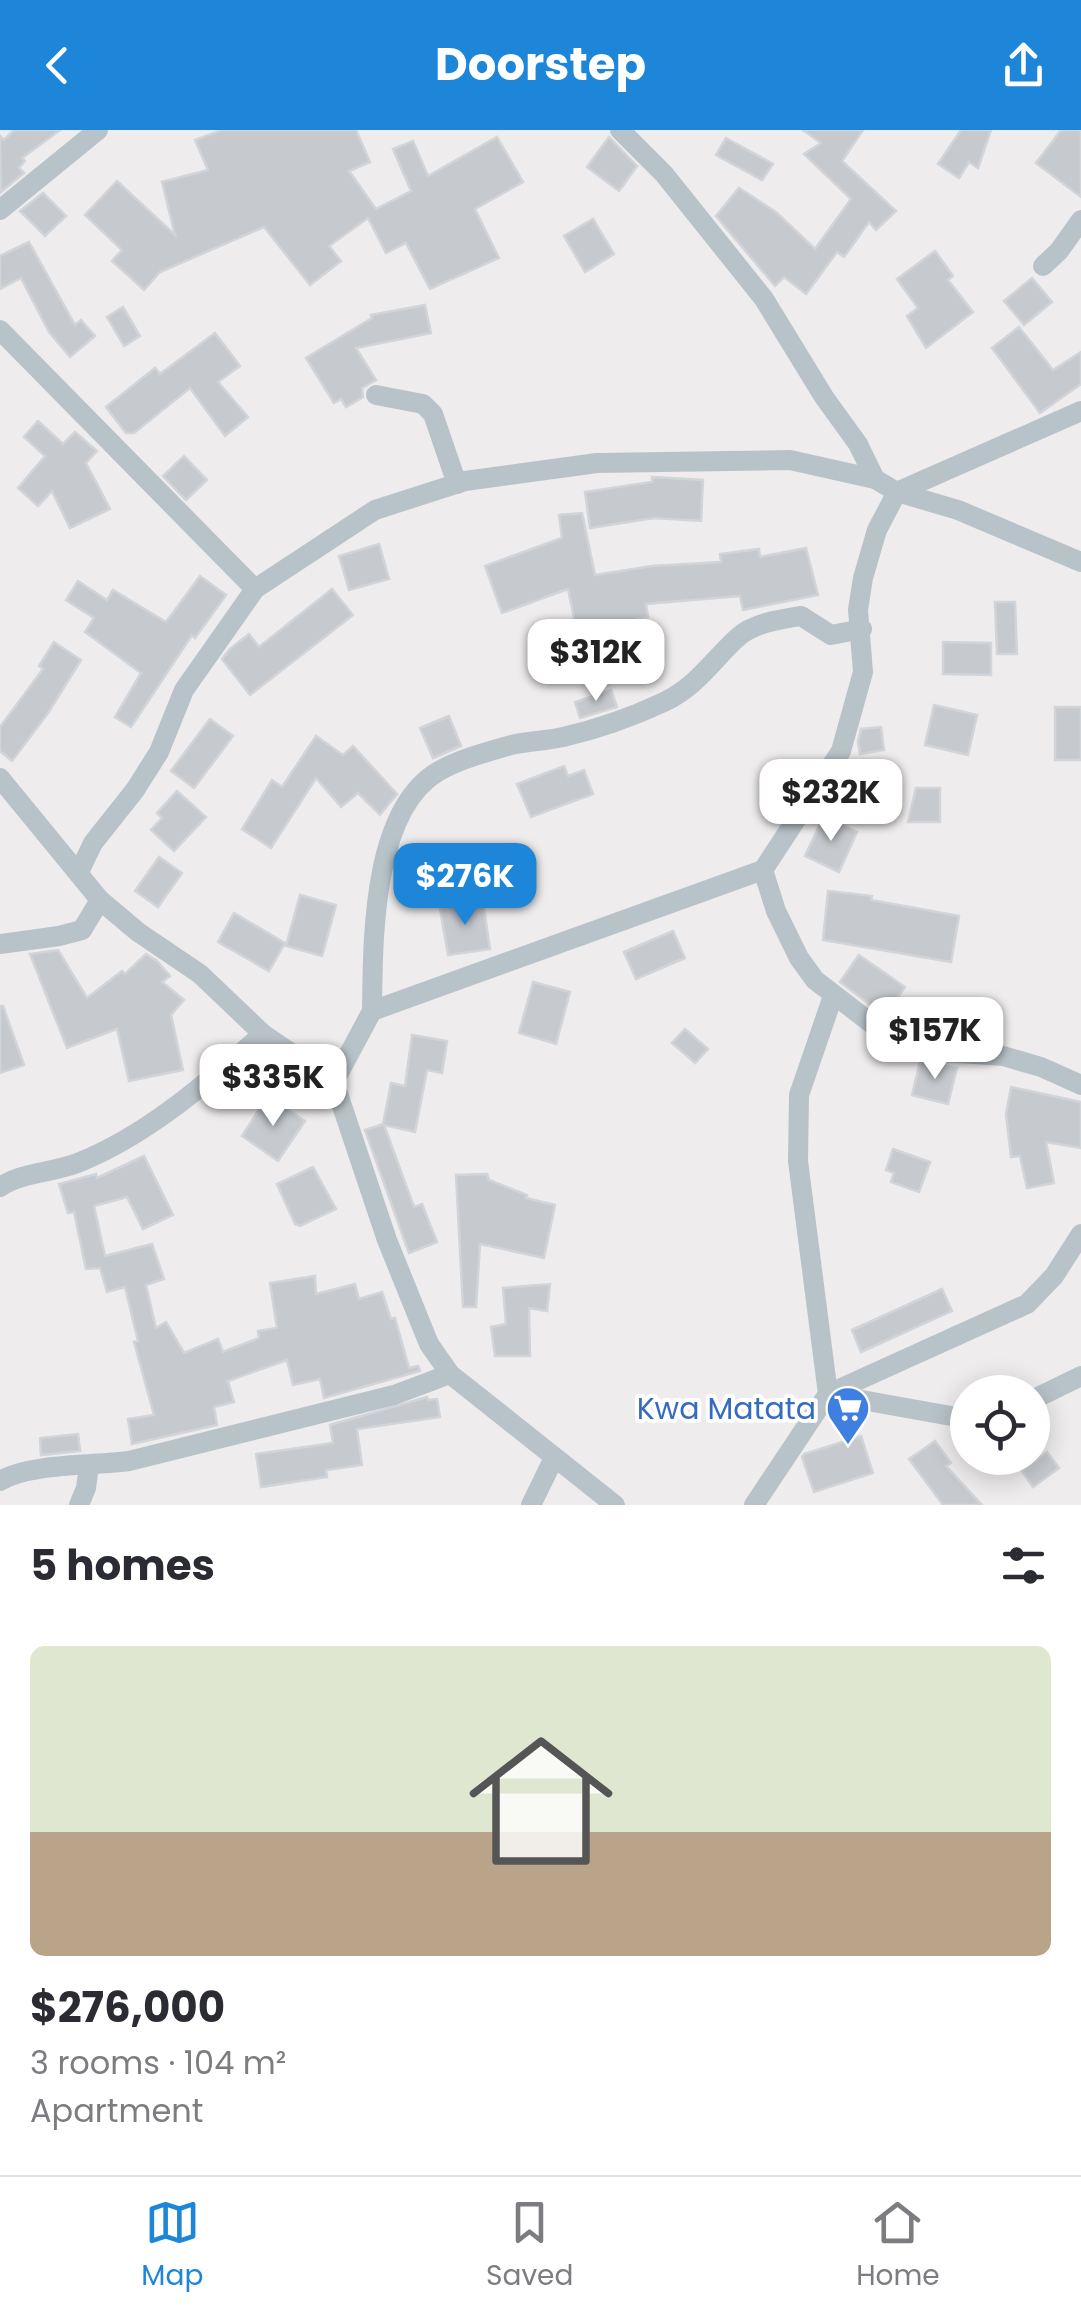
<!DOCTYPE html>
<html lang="en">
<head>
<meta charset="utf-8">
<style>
	:root { --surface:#fff; --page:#f2f2f3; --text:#2b2b33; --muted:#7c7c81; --line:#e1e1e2; --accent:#1e86d8 }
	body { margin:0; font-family:Poppins,sans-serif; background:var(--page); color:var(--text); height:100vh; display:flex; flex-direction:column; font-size:38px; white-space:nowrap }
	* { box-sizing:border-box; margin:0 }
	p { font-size:32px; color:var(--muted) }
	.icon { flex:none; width:55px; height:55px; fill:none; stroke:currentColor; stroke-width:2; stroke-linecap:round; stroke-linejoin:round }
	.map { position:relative; height:1375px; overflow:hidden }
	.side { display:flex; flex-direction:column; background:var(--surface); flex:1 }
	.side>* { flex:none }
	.controls { position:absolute; left:950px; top:1245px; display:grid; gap:20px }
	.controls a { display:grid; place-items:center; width:100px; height:100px; border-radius:50%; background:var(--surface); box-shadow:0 5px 25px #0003; font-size:50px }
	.price { position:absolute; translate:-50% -85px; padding:0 22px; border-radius:20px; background:#fff; color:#222; font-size:32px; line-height:65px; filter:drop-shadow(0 2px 5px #0008) }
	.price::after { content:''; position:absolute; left:50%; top:60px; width:30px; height:22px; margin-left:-15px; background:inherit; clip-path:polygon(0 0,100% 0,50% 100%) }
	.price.on { background:var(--accent); color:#fff }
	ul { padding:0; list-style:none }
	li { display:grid; align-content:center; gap:20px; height:530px; padding:0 30px }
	li span { display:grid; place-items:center; height:310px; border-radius:15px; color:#555 }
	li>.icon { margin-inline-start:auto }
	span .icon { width:180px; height:180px; fill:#fffc; stroke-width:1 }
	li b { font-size:42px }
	h2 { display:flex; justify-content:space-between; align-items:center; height:120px; padding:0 30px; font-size:42px }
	header { display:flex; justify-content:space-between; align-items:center; height:130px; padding:0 30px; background:var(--accent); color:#fff; font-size:45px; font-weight:700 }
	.dock { display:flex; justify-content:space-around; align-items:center; height:140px; border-top:2px solid var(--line); background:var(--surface); font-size:28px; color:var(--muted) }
	.dock a { display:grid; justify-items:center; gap:5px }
	.dock .on { color:var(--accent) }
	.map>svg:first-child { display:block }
	.building { fill:#c6cacf; stroke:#d1d4d8; stroke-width:2.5 }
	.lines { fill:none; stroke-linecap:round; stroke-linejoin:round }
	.minor { stroke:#b8c3c9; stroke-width:20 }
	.labels { text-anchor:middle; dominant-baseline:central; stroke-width:8; stroke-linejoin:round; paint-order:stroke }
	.shop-label { font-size:30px; fill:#366cbe; stroke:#fff; text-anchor:end }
</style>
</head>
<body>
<header><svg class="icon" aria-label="back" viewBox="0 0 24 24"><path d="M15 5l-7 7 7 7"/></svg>Doorstep<svg class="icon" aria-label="share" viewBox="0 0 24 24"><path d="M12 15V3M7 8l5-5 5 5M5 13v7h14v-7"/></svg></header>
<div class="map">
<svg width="1081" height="1375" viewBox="0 0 1081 1375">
	<rect width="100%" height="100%" fill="#efeced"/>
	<g class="building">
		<polygon points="14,0 60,0 22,28 25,31 19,38 24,43 1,62 0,6 4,10"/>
		<polygon points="222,0 356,0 370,32 349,41 376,79 411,61 393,19 413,11 428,46 497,7 523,52 475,79 499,128 430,159 406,113 386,123 368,88 329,116 341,131 310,155 264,97 160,142 144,160 112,131 122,120 85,85 117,51 175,105 162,52 208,40 195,10"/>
		<polygon points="803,0 863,0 842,31 896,81 876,100 869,92 844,127 837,122 806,164 784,147 775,156 716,86 739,58 776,82 815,119 851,69 804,24 821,13"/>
		<polygon points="961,0 991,0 978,38 969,32 959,48 938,34"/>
		<polygon points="1061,0 1081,0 1081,67 1036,33"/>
		<polygon points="609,7 637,36 619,61 587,37"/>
		<polygon points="726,8 773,34 762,50 716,25"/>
		<polygon points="43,63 66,86 45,106 20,81"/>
		<polygon points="593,89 614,124 585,142 564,106"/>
		<polygon points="29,112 75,195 81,190 95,206 70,227 49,202 21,148 0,159 0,126"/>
		<polygon points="935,121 953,146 948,150 973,182 926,218 907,186 918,178 897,149"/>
		<polygon points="1032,148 1052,172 1024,195 1004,171"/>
		<polygon points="425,175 431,203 356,218 376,250 362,258 363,267 346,277 341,269 334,273 306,228 372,188 371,185"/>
		<polygon points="123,177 140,206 124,216 107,187"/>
		<polygon points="1019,197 1053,240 1081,222 1081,254 1040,283 992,218"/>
		<polygon points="215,203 240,236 218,252 248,287 225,306 190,258 134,303 126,303 106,277 155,238 160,244"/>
		<polygon points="38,291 63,314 75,302 97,321 86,333 110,379 70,398 52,361 38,376 18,358 45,326 24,307"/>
		<polygon points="184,326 207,350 186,370 163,346"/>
		<polygon points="652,347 703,350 701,391 654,388 590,398 585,362 652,352"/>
		<polygon points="582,383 595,445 652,436 721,432 720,424 759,419 760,427 806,418 818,465 743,480 740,466 646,474 648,487 635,489 643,536 605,543 596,493 576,497 568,459 502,483 485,436 562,408 559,385"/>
		<polygon points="379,414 389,449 349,460 339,426"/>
		<polygon points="200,446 226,465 195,508 192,505 131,597 115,587 141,543 85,502 94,488 66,470 78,451 107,470 113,460 166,492"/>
		<polygon points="332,459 353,485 250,565 222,529 230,519 249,504 259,517"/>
		<polygon points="995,472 1015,472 1017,524 997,524"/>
		<polygon points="54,512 81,530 48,583 12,631 0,621 0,597 43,539 39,536"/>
		<polygon points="943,512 991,513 991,545 943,544"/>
		<polygon points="611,560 617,577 580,588 575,572"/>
		<polygon points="934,575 977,585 968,625 925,615"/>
		<rect x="1055" y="577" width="26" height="53"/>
		<polygon points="449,586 461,616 433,628 420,598"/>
		<polygon points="210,589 233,606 194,658 171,641"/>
		<polygon points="881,597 884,620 860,624 858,612 861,599"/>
		<polygon points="316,606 343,625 353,616 397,664 380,685 358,663 341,677 316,648 271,718 242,699 272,650 282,657"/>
		<polygon points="564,636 568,646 584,640 593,664 531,687 517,654"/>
		<polygon points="916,658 940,658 940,692 908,692"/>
		<polygon points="177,661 206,687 174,721 151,700 162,688 157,683"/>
		<polygon points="824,686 857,702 839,742 805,726"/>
		<polygon points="159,727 182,743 158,777 135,761"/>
		<polygon points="828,761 872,766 871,770 959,786 951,832 823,810"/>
		<polygon points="300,765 336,775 322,826 286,816"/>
		<polygon points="483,772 490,819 448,825 440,778"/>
		<polygon points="234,783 285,813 269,841 218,812"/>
		<polygon points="673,801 685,828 636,849 624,822"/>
		<polygon points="58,820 87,868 122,841 125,844 146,824 157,831 170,846 162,852 184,870 171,885 183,940 129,951 117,899 67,918 30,824"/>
		<polygon points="859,825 905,857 885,886 840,852"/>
		<polygon points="533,852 570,862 556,914 519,903"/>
		<polygon points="0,876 3,876 24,935 0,943"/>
		<polygon points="685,899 708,919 695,933 672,913"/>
		<polygon points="412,905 447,911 442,943 427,940 415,1002 384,995 414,1077 422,1074 437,1112 409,1123 365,1000 383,994 391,953 405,956"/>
		<polygon points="920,932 957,938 948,974 912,965"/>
		<polygon points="1011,957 1081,972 1081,1018 1046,1012 1054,1053 1027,1058 1020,1026 1011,1027 1006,984"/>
		<polygon points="271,968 305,991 278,1031 242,1006 260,978 263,980"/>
		<polygon points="893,1019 930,1032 919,1062 891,1052 894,1043 886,1040"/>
		<polygon points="144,1026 173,1085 143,1099 127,1067 94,1076 105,1126 152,1114 164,1149 146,1155 156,1198 166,1192 184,1223 218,1209 223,1222 259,1208 258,1201 277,1198 270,1153 315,1146 316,1164 355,1154 359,1169 382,1162 391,1189 395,1188 409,1238 418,1236 420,1241 324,1268 320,1249 293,1255 287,1230 228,1251 234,1272 214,1277 217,1295 132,1314 128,1289 154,1285 134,1212 138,1211 125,1157 107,1162 100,1138 86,1139 74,1082 68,1083 59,1054 96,1044 97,1048"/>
		<polygon points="313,1037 336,1079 300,1096 295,1094 277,1054"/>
		<polygon points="487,1044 489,1050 527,1065 526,1068 555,1075 544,1128 480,1114 476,1177 463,1177 456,1045"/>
		<polygon points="550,1154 547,1181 529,1178 530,1226 495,1226 491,1197 506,1194 503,1158"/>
		<polygon points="942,1159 952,1181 861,1222 852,1200"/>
		<polygon points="427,1267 428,1270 437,1269 440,1287 357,1299 362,1335 326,1340 327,1347 261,1357 256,1324 333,1313 330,1295"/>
		<polygon points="78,1304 80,1321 41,1325 40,1308"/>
		<polygon points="861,1306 873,1343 814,1362 802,1327 804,1324"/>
		<polygon points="935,1311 951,1333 946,1336 982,1375 943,1375 909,1329"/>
		<polygon points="1047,1322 1059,1338 1033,1357 1022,1341"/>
	</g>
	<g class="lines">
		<g class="minor">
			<polyline points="620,0 664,44 764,169 824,267 858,314 875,349"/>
			<polyline points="0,80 98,0"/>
			<polyline points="1043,136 1059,121 1081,90"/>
			<polyline points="0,200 255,459"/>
			<polyline points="376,265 423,274 433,284 457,354"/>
			<polyline points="0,648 100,770 138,802 200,844 263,904 334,952 387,1110 429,1214 450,1244 615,1375"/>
			<polyline points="763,740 776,781 799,828 815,850 880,900 911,916 944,922 1003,926 1041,937 1081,955"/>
			<polyline points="79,742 93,713 135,660 159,622 184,560 255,459 375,380 465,351 597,333 790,330 875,349 897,362 958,380 1081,432"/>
			<polyline points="0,814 59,806 82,800 100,770"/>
			<polyline points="833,866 799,965 798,1031 828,1264 968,1289"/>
			<path d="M372 881C373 813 371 680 439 641 460 629 487 622 511 615 528 611 546 611 563 607 598 599 632 587 664 572 696 557 712 531 737 508 753 493 781 489 801 486L831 505 862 499"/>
			<polyline points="334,952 372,881 763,740 841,621 863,542 858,480 863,448 877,400 897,362 1081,281"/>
			<path d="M0 1057C21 1042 54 1043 80 1032 149 1004 207 952 263 904"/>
			<polyline points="1032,1270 1081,1246"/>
			<path d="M0 1351C29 1333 93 1336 129 1331L394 1265 450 1244"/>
			<polyline points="79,1375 86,1358 89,1336"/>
			<polyline points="531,1375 554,1328"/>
			<polyline points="754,1375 828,1264 1027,1174 1054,1146 1081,1104"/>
		</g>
	</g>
	<defs>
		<g id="supermarket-pin" transform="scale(2.25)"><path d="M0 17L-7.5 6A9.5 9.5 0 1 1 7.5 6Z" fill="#3f7fe0" stroke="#fff"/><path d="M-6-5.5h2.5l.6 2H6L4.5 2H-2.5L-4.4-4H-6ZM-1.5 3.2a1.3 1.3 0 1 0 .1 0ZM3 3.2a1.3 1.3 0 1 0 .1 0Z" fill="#fff"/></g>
	</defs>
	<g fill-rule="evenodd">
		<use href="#supermarket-pin" x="848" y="1278"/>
	</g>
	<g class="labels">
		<g class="shop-label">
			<text x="816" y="1278">Kwa Matata</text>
		</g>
	</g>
</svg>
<div class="controls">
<a><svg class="icon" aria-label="locate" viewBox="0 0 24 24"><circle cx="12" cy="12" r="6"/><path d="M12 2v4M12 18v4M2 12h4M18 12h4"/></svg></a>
</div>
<b class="price" style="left:596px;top:574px">$312K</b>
<b class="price" style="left:831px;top:714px">$232K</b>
<b class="price on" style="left:465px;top:798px">$276K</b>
<b class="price" style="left:935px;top:952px">$157K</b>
<b class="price" style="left:273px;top:999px">$335K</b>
</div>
<section class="side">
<h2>5 homes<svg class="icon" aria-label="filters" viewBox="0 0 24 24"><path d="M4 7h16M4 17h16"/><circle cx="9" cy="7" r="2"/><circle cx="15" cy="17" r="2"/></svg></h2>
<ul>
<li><span style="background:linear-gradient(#dfe7d0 60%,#b9a48a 0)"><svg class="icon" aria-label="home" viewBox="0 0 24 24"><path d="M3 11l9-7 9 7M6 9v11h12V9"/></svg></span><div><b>$276,000</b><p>3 rooms · 104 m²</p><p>Apartment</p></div></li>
</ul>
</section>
<nav class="dock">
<a class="on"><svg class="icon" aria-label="map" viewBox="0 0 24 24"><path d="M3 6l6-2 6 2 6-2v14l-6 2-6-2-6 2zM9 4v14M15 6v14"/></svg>Map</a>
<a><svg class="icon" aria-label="saved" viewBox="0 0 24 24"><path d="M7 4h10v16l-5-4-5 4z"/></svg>Saved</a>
<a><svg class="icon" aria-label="home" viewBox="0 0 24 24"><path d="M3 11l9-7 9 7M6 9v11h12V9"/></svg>Home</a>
</nav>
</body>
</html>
